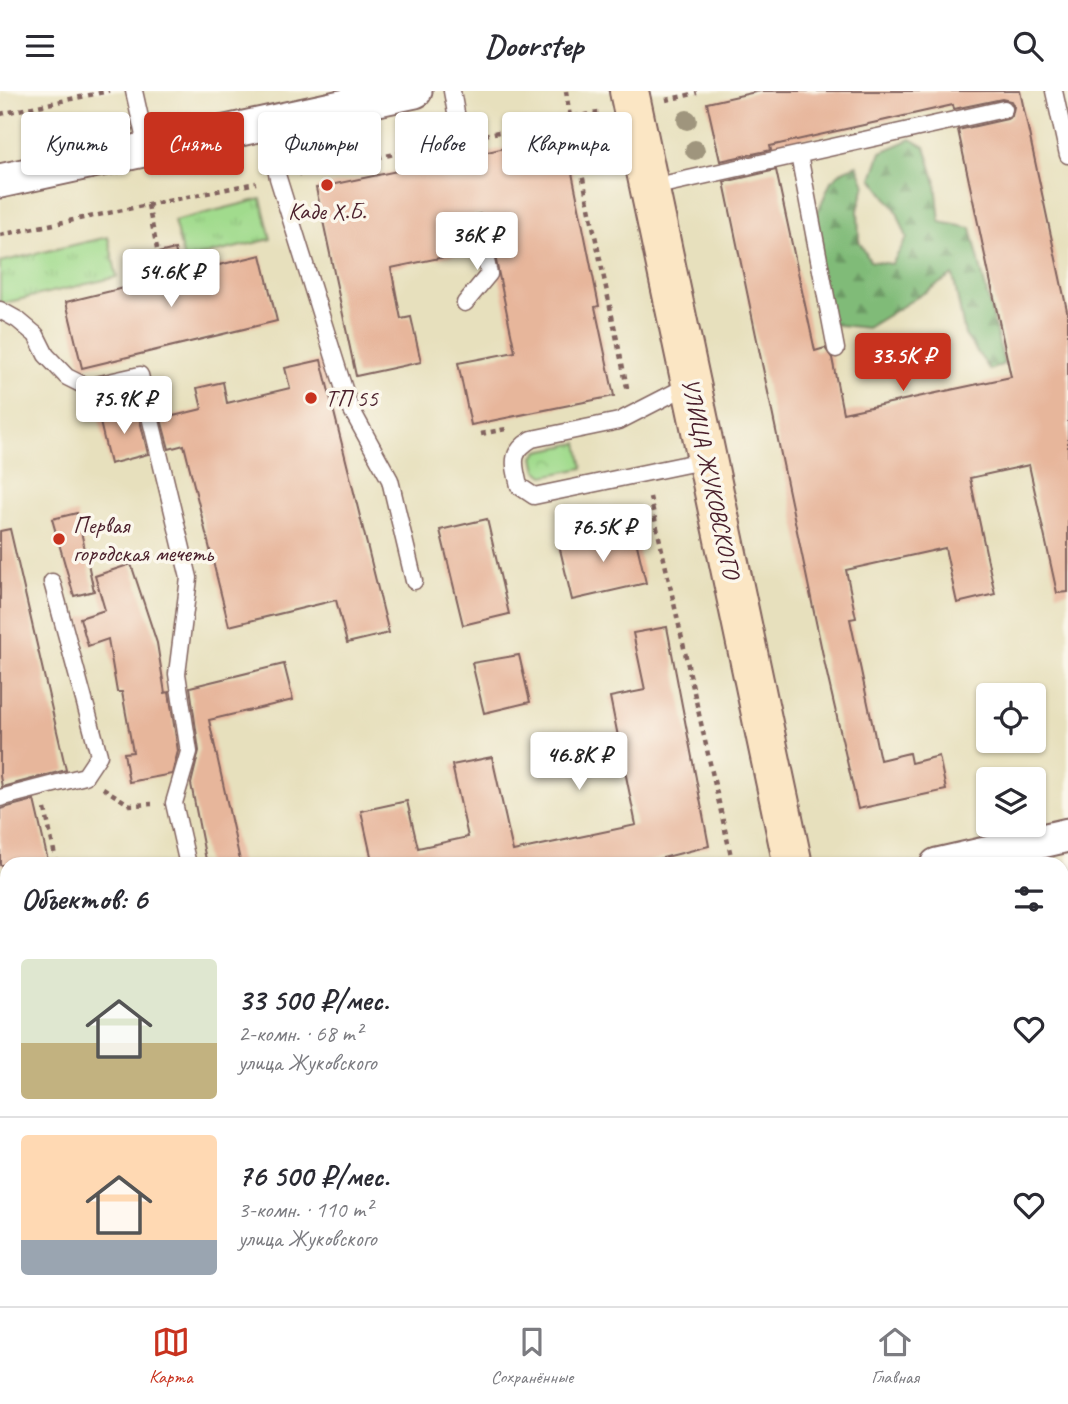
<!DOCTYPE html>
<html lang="ru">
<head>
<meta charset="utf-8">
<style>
	:root { --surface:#fff; --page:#f2f2f3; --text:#2b2b33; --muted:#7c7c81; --line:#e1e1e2; --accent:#c8321e }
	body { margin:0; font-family:Caveat,sans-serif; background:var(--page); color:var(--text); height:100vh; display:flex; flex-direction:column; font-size:26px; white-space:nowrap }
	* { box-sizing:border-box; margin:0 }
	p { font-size:23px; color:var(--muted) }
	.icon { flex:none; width:38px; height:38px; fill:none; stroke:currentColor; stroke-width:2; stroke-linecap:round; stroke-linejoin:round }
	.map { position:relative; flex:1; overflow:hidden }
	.side { position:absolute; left:0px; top:766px; width:1069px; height:450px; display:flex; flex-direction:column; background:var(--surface); border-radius:21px 21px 0 0; box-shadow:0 2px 5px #0004 }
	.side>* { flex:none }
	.top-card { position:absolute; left:21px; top:21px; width:700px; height:63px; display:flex; gap:14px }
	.fabs { position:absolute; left:976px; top:592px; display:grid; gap:14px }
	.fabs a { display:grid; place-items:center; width:70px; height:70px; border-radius:7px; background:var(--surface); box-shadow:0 2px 5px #0004; font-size:35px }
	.price { position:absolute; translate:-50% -60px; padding:0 16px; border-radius:7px; background:#fff; color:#222; font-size:23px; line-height:46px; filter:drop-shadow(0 2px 4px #0008) }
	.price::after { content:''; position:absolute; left:50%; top:42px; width:21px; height:16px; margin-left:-10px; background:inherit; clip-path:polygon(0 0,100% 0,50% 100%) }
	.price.active { background:var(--accent); color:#fff }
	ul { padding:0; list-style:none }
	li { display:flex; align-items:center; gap:21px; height:175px; padding:0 21px }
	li+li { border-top:2px solid var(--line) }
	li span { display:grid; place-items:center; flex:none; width:196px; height:140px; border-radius:7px; color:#555 }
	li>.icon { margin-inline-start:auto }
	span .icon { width:84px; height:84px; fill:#fffc; stroke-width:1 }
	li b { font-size:30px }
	h2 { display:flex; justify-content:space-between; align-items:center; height:84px; padding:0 21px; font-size:30px }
	.pill { padding:0 24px; border-radius:7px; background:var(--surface); box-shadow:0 2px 5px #0004; font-size:24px; line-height:63px }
	.pill.active { background:var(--accent); color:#fff }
	header { display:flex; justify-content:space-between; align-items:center; height:91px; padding:0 21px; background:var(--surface); font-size:32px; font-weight:700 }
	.dock { display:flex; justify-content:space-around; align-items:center; height:98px; border-top:2px solid var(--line); background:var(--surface); font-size:19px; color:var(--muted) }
	.dock a { display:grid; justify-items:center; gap:4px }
	.dock .active { color:var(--accent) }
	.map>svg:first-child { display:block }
	.grass { fill:url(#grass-tufts); stroke:#767d5c; stroke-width:2 }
	.forest { fill:url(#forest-firs); stroke:#656d52; stroke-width:2 }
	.park { fill:url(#park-crowns); stroke:#767d5c; stroke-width:2 }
	.building { fill:#e7b69b }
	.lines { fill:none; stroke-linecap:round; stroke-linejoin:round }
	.lane-casing { stroke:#81635e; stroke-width:19 }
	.street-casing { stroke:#81635e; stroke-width:37 }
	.secondary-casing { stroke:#81635e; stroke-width:42 }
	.path { stroke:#81635e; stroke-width:4.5; stroke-dasharray:5 5; stroke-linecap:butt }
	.lane { stroke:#fff; stroke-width:16 }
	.street { stroke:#fff; stroke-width:33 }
	.secondary { stroke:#fbe6c4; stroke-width:38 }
	.tree { fill:#9f957d }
	.poi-dot { fill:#c8321e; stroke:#fbf7ec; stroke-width:2.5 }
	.labels { text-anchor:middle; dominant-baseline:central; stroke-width:7; stroke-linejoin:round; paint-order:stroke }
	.poi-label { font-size:24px; fill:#4a1f2b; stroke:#fbf7ec; text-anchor:start }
	.street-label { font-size:24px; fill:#4a1f2b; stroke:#fbf7ec }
</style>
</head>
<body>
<header><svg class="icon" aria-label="menu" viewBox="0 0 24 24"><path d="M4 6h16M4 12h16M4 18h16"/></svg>Doorstep<svg class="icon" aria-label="search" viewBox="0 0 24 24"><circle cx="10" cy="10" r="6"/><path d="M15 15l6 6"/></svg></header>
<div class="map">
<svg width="1068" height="1215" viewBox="0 0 1068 1215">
	<defs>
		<pattern id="grass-tufts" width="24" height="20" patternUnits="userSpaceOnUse" patternTransform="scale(1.75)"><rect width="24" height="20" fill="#a1db8d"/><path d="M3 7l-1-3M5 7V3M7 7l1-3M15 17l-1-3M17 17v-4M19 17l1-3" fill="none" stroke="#8cbc7a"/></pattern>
		<pattern id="forest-firs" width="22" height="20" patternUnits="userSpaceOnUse" patternTransform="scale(1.75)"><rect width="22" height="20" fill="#80bb78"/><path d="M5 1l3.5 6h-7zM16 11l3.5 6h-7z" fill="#6b9763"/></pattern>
		<pattern id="park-crowns" width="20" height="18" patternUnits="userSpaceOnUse" patternTransform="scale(1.75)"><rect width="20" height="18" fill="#a1db8d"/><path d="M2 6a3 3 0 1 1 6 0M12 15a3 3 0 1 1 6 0" fill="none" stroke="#8cbc7a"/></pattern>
	</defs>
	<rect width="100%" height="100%" fill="#fbf7ec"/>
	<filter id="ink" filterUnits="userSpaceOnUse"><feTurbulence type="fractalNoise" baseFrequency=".0143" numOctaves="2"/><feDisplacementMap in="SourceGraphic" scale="14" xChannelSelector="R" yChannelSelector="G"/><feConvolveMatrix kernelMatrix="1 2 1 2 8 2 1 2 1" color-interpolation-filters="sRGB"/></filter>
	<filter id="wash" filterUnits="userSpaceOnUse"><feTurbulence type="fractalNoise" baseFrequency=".00686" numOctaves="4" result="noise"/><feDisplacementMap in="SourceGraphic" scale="28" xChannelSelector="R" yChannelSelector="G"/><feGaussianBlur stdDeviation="1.57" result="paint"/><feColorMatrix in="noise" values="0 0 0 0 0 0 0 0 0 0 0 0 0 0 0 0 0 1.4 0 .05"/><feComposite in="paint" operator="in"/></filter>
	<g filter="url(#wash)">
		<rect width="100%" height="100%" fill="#e7e0bd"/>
		<g class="grass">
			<polygon points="261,108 271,148 184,169 174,130"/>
			<polygon points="108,146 117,186 0,213 0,171"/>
			<polygon points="1068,1181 1068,1215 1041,1215 1042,1209 1062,1209 1062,1182"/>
		</g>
		<polygon class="forest" points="911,48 925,56 936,92 940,131 971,137 1004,273 990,279 965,244 953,184 867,237 822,232 807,146 831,90 844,79 857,74 865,94 858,119 859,150 870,170 892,173 907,147 896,119 872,87 881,61"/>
		<polygon class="park" points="578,352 583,377 544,385 537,379 534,366 539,360"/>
		<g id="blocks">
			<g class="building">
				<polygon points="760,0 1020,0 1068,224 1068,501 1057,502 1029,374 970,387 995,503 957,512 945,457 846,479 856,527 850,528 880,669 909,662 911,672 939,665 946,699 858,718 825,574 724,91 776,79 815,260 825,257 832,267 843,322 1011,286 958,39 1007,28 1012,25 1014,16 1011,10 1002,8 954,18 953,14 770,55 771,59 720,70 707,12"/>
				<polygon points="554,46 567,57 599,215 595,216 614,305 471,334 458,272 515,261 488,131 480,123 471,125 468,130 473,160 391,177 401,228 411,226 421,271 356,285 316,97 454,68 460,76 467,76 474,70 474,64"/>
				<polygon points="175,158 181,183 261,164 277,230 82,277 66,211 148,191 142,166"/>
				<polygon points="321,269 389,542 347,552 336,509 229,535 184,354 169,358 161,328 202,318 197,297 223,291 227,312 290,297 285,277"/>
				<polygon points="137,317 148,363 110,373 99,327"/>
				<polygon points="77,422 94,500 74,505 52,428"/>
				<polygon points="487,428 509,523 463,534 440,439"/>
				<polygon points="633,437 646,492 572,509 559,454"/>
				<polygon points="10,438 66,679 2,696 0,685 0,440"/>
				<polygon points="131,473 157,552 165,602 169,601 178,660 172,683 129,691 124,662 133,661 122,601 117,601 108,548 88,555 80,527 105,519 95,485"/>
				<polygon points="667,536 709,755 635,774 373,774 361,720 407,710 418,757 468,746 452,674 492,666 513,760 636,734 610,606 645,599 633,542"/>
				<polygon points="519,564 530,611 484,622 472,572"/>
				<polygon points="284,573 293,609 209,629 241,774 207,774 191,693 199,660 190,596"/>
				<polygon points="34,709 49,774 0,774 0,718"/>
			</g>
		</g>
	</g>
	<g filter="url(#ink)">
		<use href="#blocks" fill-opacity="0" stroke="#81635e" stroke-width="2"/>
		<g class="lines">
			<g class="lane-casing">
				<g id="lane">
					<polyline points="134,0 147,58"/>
					<polyline points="452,0 464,66"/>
					<polyline points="1054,0 1068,64"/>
					<polyline points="266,32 278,87 349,314 390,389 414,490"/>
					<polyline points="799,64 836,258"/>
					<polyline points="648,97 1004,18"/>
					<polyline points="465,212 489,183 478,133"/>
					<polyline points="0,219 18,229 36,244 46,264 67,286 87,296 140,284 189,487 177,583 189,661 174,712 188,774"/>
					<path d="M691 293 619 330 532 348C509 362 514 372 519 395L534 405 707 369"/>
					<polyline points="0,707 85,685 99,664 52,491"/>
					<polyline points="243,1209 245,1215"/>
					<polyline points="529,1209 531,1215"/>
					<polyline points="731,1209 732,1215"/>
				</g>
			</g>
			<g class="street-casing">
				<g id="street">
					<polyline points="0,90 415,0"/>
					<polyline points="937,774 1068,744"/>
					<polyline points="0,985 7,983"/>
					<polyline points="0,1118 7,1151"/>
					<polyline points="19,1209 21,1215"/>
				</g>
			</g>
			<g class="secondary-casing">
				<g id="secondary">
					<polyline points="629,0 793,774"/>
					<polyline points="872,1209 874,1215"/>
				</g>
			</g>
			<g class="path">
				<polyline points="566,0 570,26 599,22"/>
				<polyline points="666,9 697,2"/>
				<polyline points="0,23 109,0"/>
				<polyline points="484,44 570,26 628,301"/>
				<polyline points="299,83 438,54"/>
				<polyline points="148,114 158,162"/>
				<polyline points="0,144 256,92"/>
				<polyline points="481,343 506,338"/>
				<polyline points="650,406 733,774"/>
				<polyline points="103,697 130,714 152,713"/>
				<polyline points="45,718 57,774"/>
				<polyline points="0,917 7,916"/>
				<polyline points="0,1050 7,1049"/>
			</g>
			<use href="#lane" class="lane"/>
			<use href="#street" class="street"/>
			<use href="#secondary" class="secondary"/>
		</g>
		<g class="tree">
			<circle cx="687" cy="29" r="10"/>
			<circle cx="695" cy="59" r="10"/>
		</g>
	</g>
	<g class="poi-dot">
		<circle cx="327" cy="94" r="7"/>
		<circle cx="311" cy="307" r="7"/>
		<circle cx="59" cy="448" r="7"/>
	</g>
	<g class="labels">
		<g class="poi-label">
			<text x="327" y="120" text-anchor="middle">Каде Х.Б.</text>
			<text x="325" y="307">ТП 55</text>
			<text x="73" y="434">Первая<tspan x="73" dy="28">городская мечеть</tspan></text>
		</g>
		<g class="street-label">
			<text transform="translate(711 387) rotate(78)">УЛИЦА ЖУКОВСКОГО</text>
		</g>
	</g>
</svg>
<div class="fabs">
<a><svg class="icon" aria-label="locate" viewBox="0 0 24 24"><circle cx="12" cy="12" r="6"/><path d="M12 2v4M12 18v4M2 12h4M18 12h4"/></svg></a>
<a><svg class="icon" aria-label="layers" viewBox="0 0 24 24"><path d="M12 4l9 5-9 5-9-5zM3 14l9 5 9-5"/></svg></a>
</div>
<b class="price" style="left:477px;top:181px">36K ₽</b>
<b class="price" style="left:171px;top:218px">54.6K ₽</b>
<b class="price active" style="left:903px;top:302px">33.5K ₽</b>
<b class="price" style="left:124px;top:345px">75.9K ₽</b>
<b class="price" style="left:603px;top:473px">76.5K ₽</b>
<b class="price" style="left:579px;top:701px">46.8K ₽</b>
<div class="top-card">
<a class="pill">Купить</a>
<a class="pill active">Снять</a>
<a class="pill">Фильтры</a>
<a class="pill">Новое</a>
<a class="pill">Квартира</a>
</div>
<section class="side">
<h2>Объектов: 6<svg class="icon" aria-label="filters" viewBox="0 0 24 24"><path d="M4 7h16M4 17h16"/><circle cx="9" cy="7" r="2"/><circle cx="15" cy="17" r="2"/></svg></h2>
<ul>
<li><span style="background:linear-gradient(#dfe7d0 60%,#c2b280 0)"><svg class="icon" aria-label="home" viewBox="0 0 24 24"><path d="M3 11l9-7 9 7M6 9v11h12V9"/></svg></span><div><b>33 500 ₽/мес.</b><p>2-комн. · 68 m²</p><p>улица Жуковского</p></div><svg class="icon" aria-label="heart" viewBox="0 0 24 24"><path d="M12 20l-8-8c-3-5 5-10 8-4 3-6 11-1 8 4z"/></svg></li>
<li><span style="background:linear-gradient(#ffd9b3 75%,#9aa5b1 0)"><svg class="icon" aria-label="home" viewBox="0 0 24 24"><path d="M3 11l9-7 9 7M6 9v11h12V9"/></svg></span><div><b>76 500 ₽/мес.</b><p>3-комн. · 110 m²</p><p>улица Жуковского</p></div><svg class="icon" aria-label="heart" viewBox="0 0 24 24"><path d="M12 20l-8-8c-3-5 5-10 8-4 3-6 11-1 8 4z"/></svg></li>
</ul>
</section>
</div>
<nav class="dock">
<a class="active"><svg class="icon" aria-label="map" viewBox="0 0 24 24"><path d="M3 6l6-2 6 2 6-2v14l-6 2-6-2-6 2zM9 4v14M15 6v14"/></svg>Карта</a>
<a><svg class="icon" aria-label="saved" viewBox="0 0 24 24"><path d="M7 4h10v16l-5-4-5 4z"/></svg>Сохранённые</a>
<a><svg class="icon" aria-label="home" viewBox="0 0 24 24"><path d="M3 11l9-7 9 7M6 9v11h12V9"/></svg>Главная</a>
</nav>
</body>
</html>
